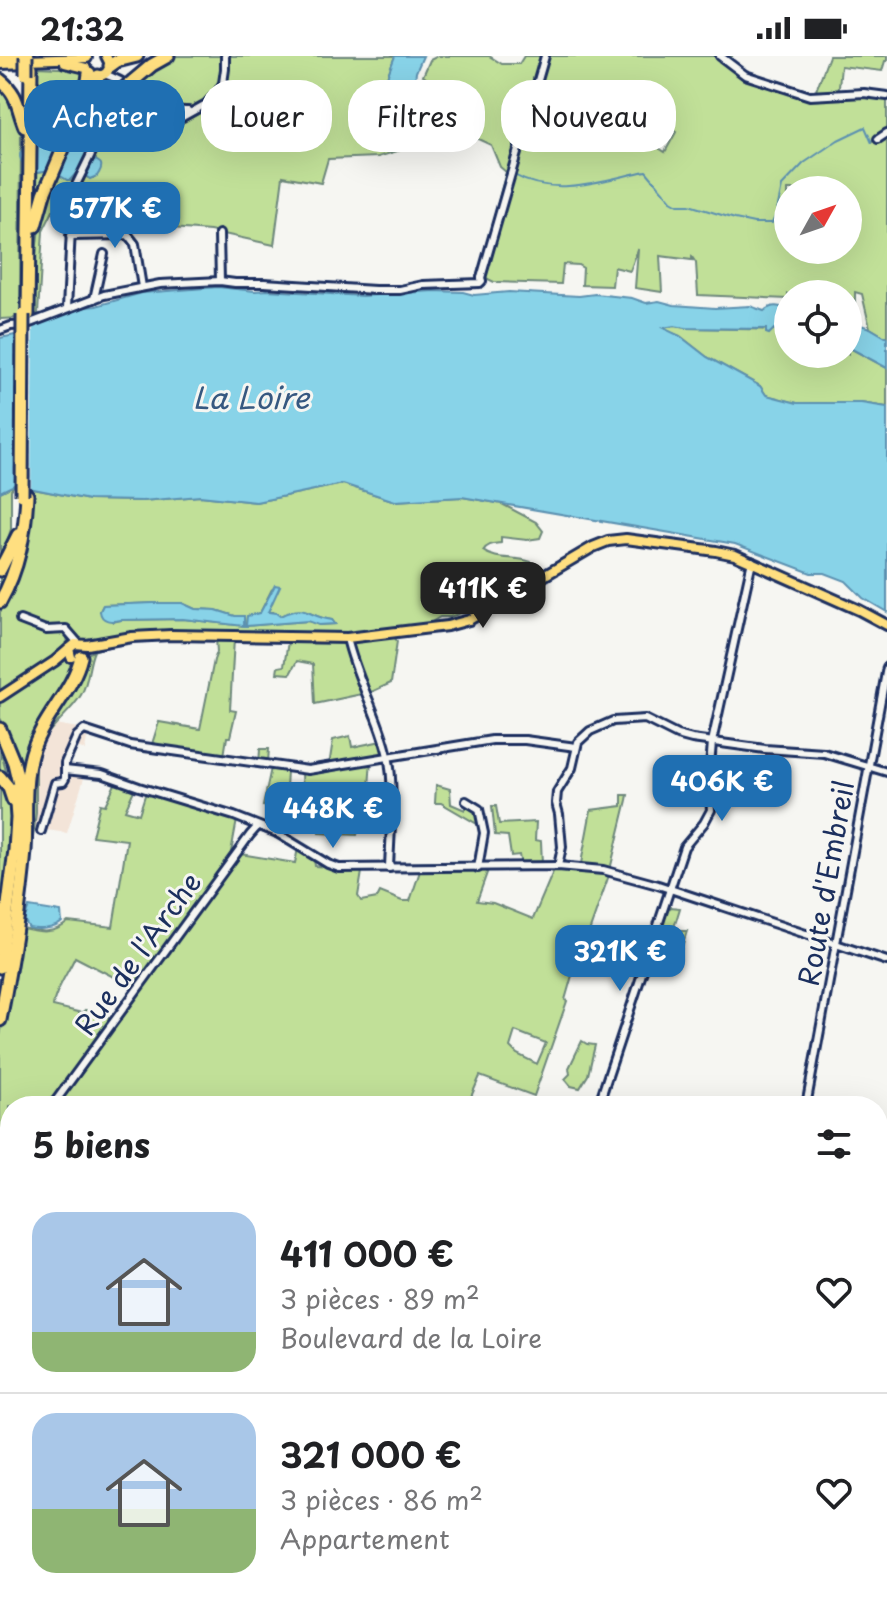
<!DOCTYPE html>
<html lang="fr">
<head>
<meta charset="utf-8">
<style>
	:root { --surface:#fff; --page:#f6f6f6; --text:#202124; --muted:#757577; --line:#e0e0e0; --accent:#1f6fb2 }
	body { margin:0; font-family:"Playpen Sans",sans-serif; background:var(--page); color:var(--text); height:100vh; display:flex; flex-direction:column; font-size:30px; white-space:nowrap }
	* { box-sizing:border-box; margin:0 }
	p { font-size:26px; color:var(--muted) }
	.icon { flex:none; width:44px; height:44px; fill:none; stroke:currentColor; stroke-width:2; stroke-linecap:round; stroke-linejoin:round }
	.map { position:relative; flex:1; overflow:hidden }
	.details { position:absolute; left:0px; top:1040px; width:888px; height:512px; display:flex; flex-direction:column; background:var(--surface); border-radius:32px 32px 0 0; box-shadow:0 8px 32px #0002 }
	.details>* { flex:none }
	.hud { position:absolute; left:24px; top:24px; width:840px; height:72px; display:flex; gap:16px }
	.needle { width:52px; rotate:50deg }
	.tools { position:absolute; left:774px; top:120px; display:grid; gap:16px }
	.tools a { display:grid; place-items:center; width:88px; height:88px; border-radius:50%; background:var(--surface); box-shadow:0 8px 32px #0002; font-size:40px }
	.price { position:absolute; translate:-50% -68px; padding:0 18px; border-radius:16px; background:var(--accent); color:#fff; font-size:26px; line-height:52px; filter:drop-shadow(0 2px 4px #0008) }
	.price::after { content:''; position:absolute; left:50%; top:48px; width:24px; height:18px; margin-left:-12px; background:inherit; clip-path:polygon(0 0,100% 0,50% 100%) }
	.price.on { background:#222; color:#fff }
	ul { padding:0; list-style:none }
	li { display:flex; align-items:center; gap:24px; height:200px; padding:0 32px }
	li+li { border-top:2px solid var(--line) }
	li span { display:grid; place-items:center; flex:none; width:224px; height:160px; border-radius:24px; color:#555 }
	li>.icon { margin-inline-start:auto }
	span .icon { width:96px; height:96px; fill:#fffc; stroke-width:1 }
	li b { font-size:34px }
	h2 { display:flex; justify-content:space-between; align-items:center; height:96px; padding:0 32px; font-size:34px }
	.tag { padding:0 28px; border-radius:32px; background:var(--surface); box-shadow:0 8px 32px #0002; font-size:28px; line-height:72px }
	.tag.on { background:var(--accent); color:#fff }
	.status { display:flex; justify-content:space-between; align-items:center; height:56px; padding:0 40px; background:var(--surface); direction:ltr }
	.status svg { height:22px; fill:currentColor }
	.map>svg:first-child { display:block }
	.built { fill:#f3e4d8 }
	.green { fill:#c1e098; stroke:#6e887b; stroke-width:2; fill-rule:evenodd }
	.water { fill:#88d3e8; stroke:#5c91b1; stroke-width:2 }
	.pier { fill:#f6f6f2 }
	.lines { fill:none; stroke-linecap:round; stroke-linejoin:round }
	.stream { stroke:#5c91b1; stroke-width:2 }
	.canal { stroke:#88d3e8; stroke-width:4 }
	.minor-casing { stroke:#1b2f5e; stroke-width:12 }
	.major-casing { stroke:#1b2f5e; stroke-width:14 }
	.highway-casing { stroke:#1b2f5e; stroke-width:17 }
	.minor { stroke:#f6f6f2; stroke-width:6 }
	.major { stroke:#ffdf80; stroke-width:8 }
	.highway { stroke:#ffdf80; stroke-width:11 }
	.highway-bridge-casing { stroke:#1b2f5e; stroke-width:17; stroke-linecap:butt }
	.highway-bridge { stroke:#ffdf80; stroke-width:11 }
	.labels { text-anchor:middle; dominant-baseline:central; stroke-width:6; stroke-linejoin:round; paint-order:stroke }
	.street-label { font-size:28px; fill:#1b2f5e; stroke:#f6f6f2 }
	.water-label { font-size:30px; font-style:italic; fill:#365880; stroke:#f6f6f2 }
</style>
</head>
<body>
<div class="status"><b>21:32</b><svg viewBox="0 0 49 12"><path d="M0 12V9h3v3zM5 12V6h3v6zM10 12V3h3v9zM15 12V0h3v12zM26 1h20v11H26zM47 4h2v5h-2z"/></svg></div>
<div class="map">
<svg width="887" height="1552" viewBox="0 0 887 1552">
	<rect width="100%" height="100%" fill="#f6f6f2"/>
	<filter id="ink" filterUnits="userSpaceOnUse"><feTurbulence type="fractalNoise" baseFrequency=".0125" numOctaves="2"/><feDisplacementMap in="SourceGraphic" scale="16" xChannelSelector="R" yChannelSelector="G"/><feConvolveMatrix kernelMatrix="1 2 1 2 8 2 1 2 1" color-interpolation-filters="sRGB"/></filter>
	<g filter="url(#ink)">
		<polygon class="built" points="55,668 78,672 88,676 85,694 77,691 66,710 85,719 67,777 33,772 36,757 36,702 37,694"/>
		<g class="green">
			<path d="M176 0H395L387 21 376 36 386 45 397 65 406 66C427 52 426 46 426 22L423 20 430 4 438 0H489L502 8H519L524 0H732L729 6C757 21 785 30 815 37L829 0H887V5H885L882 15 841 10 838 41 873 39 887 43V282L870 272 862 238 855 236V259L848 257V238H788V243L698 239 696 207 692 201V204L660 200 662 236 635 232 638 193 630 215 614 211 612 230 582 229 583 212 578 209 563 208 561 228 494 226 484 221 480 214 506 116 500 111 491 89 426 59 401 94 378 101 328 103 321 127 283 120 274 189 210 175 132 169 130 149 112 148 91 153C89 144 82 132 73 128L68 155H53L43 175 38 258H33L36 228 33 226 40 161 33 159 34 114 37 116 51 114 68 124 72 122 76 115H81L88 122H93L96 103 86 100 85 92 70 94C82 67 149 14 176 0ZM646 57 676 76 665 96 636 77ZM788 134H848V194H788Z"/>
			<path d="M36 11 83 13 87 20 69 50 52 51C35 38 36 31 36 11Z"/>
			<polygon points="102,22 109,22 122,30 75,72 89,39"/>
			<polygon points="0,27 5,31 21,65 20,262 0,263"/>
			<polygon points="35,42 39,50 75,53 62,90 52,88 48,90 34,86"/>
			<polygon points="674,270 686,272 788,274 788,298 848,298 848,291 887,312 887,351 861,347 797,347 766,339 760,330 707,301 680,280 667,275 662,272"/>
			<path d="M343 428 395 445 462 441 502 448 536 466 543 475 540 482 527 484 501 481V487C494 488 487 488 483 495 499 507 525 497 540 512L499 537 489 539 466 555 450 561H440L428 568 393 580 397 585 391 627 369 637 377 659 370 661 362 638 315 648 313 608 297 605 290 618 277 617 278 611 284 610 288 586 283 583H234L230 654 236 655 230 681H227L224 700 171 693 152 688 159 666 200 673 214 604 217 596 216 583H132L96 594 93 585C83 587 80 585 74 578L67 580 68 590 54 601 0 637V556L3 552 0 550V436L14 429 11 434V473L2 501 21 509 30 476 33 433 89 444 142 445 200 440 256 446ZM272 533V548L267 556H273L280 560C307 548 307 560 332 564L335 568 319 569 308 565 246 570 247 560 260 557ZM158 547H182L195 553 216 554 235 560H244V570L183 563 121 564 113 566 100 555 103 549Z"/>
			<path d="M94 595C88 608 89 626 81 639 68 661 42 674 36 702V757L22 872C40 876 53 879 68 866L113 871 127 784 92 780 100 748 105 749 116 726 135 732 125 754 139 758 146 736 237 764 231 796 234 797 295 807 298 792 314 803 315 810 329 811 332 815 362 816 358 840 361 845 377 842 380 836 402 845H410L420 815 488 814 477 845 493 847 533 863 555 811 580 813 591 754 622 750V739H628L627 744 608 822 578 907 575 909 565 944 567 945 534 1040 480 1020 467 1050H10V1231L0 1220V980L21 873 34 698 87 598ZM75 901 139 934 117 964 85 954 82 957 53 950C54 936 69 915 75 901ZM515 975 546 987 537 1008 517 998 510 991Z"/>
			<polygon points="69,603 74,609 73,613 33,677 25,728 10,688 12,683 0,662 0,645 42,618"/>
			<polygon points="350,680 352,691 382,685 385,696 383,700 371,704 369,731 357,779 319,777 321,756 319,749 303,748 302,716 287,714 285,752 263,750 271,712 259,709 260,693 269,693 268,706 312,712 329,710 333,684"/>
			<polygon points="0,694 11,732 12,761 0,889"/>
			<polygon points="436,729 450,733 451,748 465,754 468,748 477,755 479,769 441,747 435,747"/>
			<polygon points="492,750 496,750 499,768 536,766 535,784 541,785 542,808 521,809 519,799 511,800 508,780 495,779"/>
			<polygon points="671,851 680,852 673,875 687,875 679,900 656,894 667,855"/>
			<polygon points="582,985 587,988 595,989 588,1019 580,1032 571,1030 565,1023 570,1018 569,1012"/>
			<polygon points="878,1130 887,1132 887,1184 880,1182 878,1186"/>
			<polygon points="0,1228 10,1241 10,1385 0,1391"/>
			<polygon points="78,1542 186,1542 191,1552 84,1552"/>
			<polygon points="507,1542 646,1542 646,1545 642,1546 642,1552 636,1552 636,1543 565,1548 564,1552 510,1552 506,1549"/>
			<polygon points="666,1542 725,1542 725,1552 673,1552 672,1543"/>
		</g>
		<g class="water">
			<path d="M395 0H423L416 16 413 39C398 49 392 34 387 21Z"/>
			<path d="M54 85 70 94 85 92 86 100C96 106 108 104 97 120L90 123 78 115 70 124H67L51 114 37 116C32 113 23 110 21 104 17 96 27 86 35 86 39 86 43 89 48 90Z"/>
			<path d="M218 231 255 235 267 234 362 240 434 235 463 236 474 239 509 236 579 240 595 238 632 242 646 247 659 245 674 249 715 252 750 250 764 255C772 248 779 250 788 253V274L774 273 769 278 766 277V273L686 272 674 270 663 272 680 280 707 301 760 330 766 339 797 347H861L887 351V556L863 542 846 525 825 517H811L735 488 462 441 395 445 343 428 256 446 200 440 142 445 89 444 14 429 0 436V282L15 279 63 257H70L85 251 96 250 142 237Z"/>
			<polygon points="848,265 870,272 887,282 887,312 848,291"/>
			<path d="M275 529 280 530 268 556 276 557 280 560C308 547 305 560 332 564L335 568 319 569 308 565 246 570 247 560 260 557Z"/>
			<path d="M154 547H182L195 553 216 554 235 560H244V570L183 563 121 564C112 566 101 566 100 555L103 549Z"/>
			<path d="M29 851 61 856 62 866C55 873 39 874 29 872L24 864Z"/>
		</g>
		<polygon class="pier" points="33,267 31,437 20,435 21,271"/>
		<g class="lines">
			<g class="stream">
				<path d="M514 119C555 142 603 124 646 115L671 145 678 149H689L735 163 754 167H772L776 159 782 130 804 107 838 84 865 71 872 87"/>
				<polyline points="641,1552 641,1542"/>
				<polyline points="726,1552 726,1545"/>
			</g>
			<g class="canal">
				<polyline points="878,1465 887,1465"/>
				<polyline points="325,1552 333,1542"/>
			</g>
			<g class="minor-casing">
				<g id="minor">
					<polyline points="720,0 745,19 810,40 864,37 887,40"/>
					<path d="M104 18C125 25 148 41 161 59"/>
					<path d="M154 69C158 65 160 57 164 54 167 51 179 56 188 55"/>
					<polyline points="878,83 887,77"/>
					<polyline points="219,178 220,225"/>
					<polyline points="70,180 128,179 135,188 142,231"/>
					<polyline points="481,222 545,0"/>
					<polyline points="94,243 104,198"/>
					<polyline points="67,252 73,135 97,86 106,78 114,74 170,68 206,48 218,36 223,27 225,13 225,0"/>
					<polyline points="0,274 11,270 25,269 104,239 160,228 220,225 235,227 264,227 375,234 400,234 423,229 480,227 482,225 481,222"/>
					<polyline points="20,564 46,574 66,573 79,588"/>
					<path d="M347 582C356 623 379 659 388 700 395 729 390 781 389 812"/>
					<polyline points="65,714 102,718 139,731 234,760 277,777 328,808 339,812 558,810 603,814 658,829 887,905"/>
					<polyline points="466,745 479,753 484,777 478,812"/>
					<polyline points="41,775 55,727 63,726 65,723 65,707 77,680 84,674 130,689 308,714 492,684 525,684 576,691"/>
					<polyline points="277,777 285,770 308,769 317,765"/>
					<polyline points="558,810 562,791 559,758 556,747 557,736 572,712 578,686 590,675 613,665 645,663 677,679 692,683 765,693 824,697 887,716"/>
					<polyline points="52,1050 250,779 258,770"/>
					<polyline points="598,1050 684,791 704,767 711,754 709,724 712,686 752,505"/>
					<polyline points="806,1050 887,611"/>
					<polyline points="0,1121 10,1107"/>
					<polyline points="0,1294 10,1302"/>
					<polyline points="878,1411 887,1411"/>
					<polyline points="0,1418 10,1415"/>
					<polyline points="0,1511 10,1509"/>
					<polyline points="878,1517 887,1517"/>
					<polyline points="73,1542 79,1552"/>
					<polyline points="0,1548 15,1543 30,1542"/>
					<polyline points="536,1552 551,1544 574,1542"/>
					<polyline points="875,1552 887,1538"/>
				</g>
			</g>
			<g class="major-casing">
				<g id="major">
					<polyline points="25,4 87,2"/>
					<polyline points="65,7 86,12"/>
					<polyline points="0,8 31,7"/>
					<path d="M94 20C103 21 109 17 110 8L106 0"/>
					<polyline points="71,601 69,593 75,588 87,589 132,581 171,579 347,582 447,570 469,564 593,491 608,485 626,483 716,495 735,499 859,554 887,569"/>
					<polyline points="0,641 55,605 69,593"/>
					<polyline points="878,1218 887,1218"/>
					<polyline points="0,1259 10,1256"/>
				</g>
			</g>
			<g class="highway-casing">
				<g id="highway">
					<polyline points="0,1 28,0"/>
					<polyline points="110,10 117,5 137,0"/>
					<path d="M0 24C19 39 17 52 25 71"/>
					<polyline points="133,25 152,9 168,0"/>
					<path d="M34 31C44 76 87 53 89 17"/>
					<polyline points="73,80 85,65 122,34"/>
					<polyline points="35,170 44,138 85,41 98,20"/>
					<polyline points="28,259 31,11"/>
					<polyline points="0,514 18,479"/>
					<path d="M0 546C19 513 25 477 27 439"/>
					<polyline points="0,673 14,707 22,741"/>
					<polyline points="0,721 9,732 13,744"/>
					<polyline points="0,911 15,794 17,762 15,733"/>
					<path d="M0 964C11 908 20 852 25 795 27 765 23 733 30 704 38 665 72 638 81 601"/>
				</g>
			</g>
			<use href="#minor" class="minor"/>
			<use href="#major" class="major"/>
			<use href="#highway" class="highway"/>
			<g class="highway-bridge-casing">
				<g id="highway-bridge">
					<polyline points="26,18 26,0"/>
					<polyline points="122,34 133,25"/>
					<polyline points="22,439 23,259"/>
				</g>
			</g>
			<use href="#highway-bridge" class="highway-bridge"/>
		</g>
	</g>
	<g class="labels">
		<g class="street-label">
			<text transform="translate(825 827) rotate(-80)">Route d'Embreil</text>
			<text transform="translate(137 897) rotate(-54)">Rue de l'Arche</text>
		</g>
		<g class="water-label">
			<text x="251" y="340">La Loire</text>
		</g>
	</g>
</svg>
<div class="tools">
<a><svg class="needle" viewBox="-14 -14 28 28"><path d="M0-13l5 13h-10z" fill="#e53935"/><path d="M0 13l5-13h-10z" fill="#757577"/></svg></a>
<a><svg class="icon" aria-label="locate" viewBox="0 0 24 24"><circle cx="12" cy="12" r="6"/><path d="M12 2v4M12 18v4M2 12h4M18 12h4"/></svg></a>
</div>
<b class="price" style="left:115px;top:194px">577K €</b>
<b class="price on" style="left:483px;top:574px">411K €</b>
<b class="price" style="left:722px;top:767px">406K €</b>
<b class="price" style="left:333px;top:794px">448K €</b>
<b class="price" style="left:620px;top:937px">321K €</b>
<div class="hud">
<a class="tag on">Acheter</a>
<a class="tag">Louer</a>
<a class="tag">Filtres</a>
<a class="tag">Nouveau</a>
</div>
<section class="details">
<h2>5 biens<svg class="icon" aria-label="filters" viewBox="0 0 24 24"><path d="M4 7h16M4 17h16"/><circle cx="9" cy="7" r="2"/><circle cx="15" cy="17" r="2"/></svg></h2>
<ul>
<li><span style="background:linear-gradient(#a9c7e8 75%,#8fb573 0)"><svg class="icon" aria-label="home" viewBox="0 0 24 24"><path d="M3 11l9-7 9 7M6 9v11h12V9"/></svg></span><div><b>411 000 €</b><p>3 pièces · 89 m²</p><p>Boulevard de la Loire</p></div><svg class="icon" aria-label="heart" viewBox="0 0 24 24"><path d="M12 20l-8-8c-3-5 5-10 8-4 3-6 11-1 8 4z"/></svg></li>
<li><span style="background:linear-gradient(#a9c7e8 60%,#8fb573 0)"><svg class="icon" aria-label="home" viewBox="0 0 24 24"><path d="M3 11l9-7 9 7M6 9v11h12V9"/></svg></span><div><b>321 000 €</b><p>3 pièces · 86 m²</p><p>Appartement</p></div><svg class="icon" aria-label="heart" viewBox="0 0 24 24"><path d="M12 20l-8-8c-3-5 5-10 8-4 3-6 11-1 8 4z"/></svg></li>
</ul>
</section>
</div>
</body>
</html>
